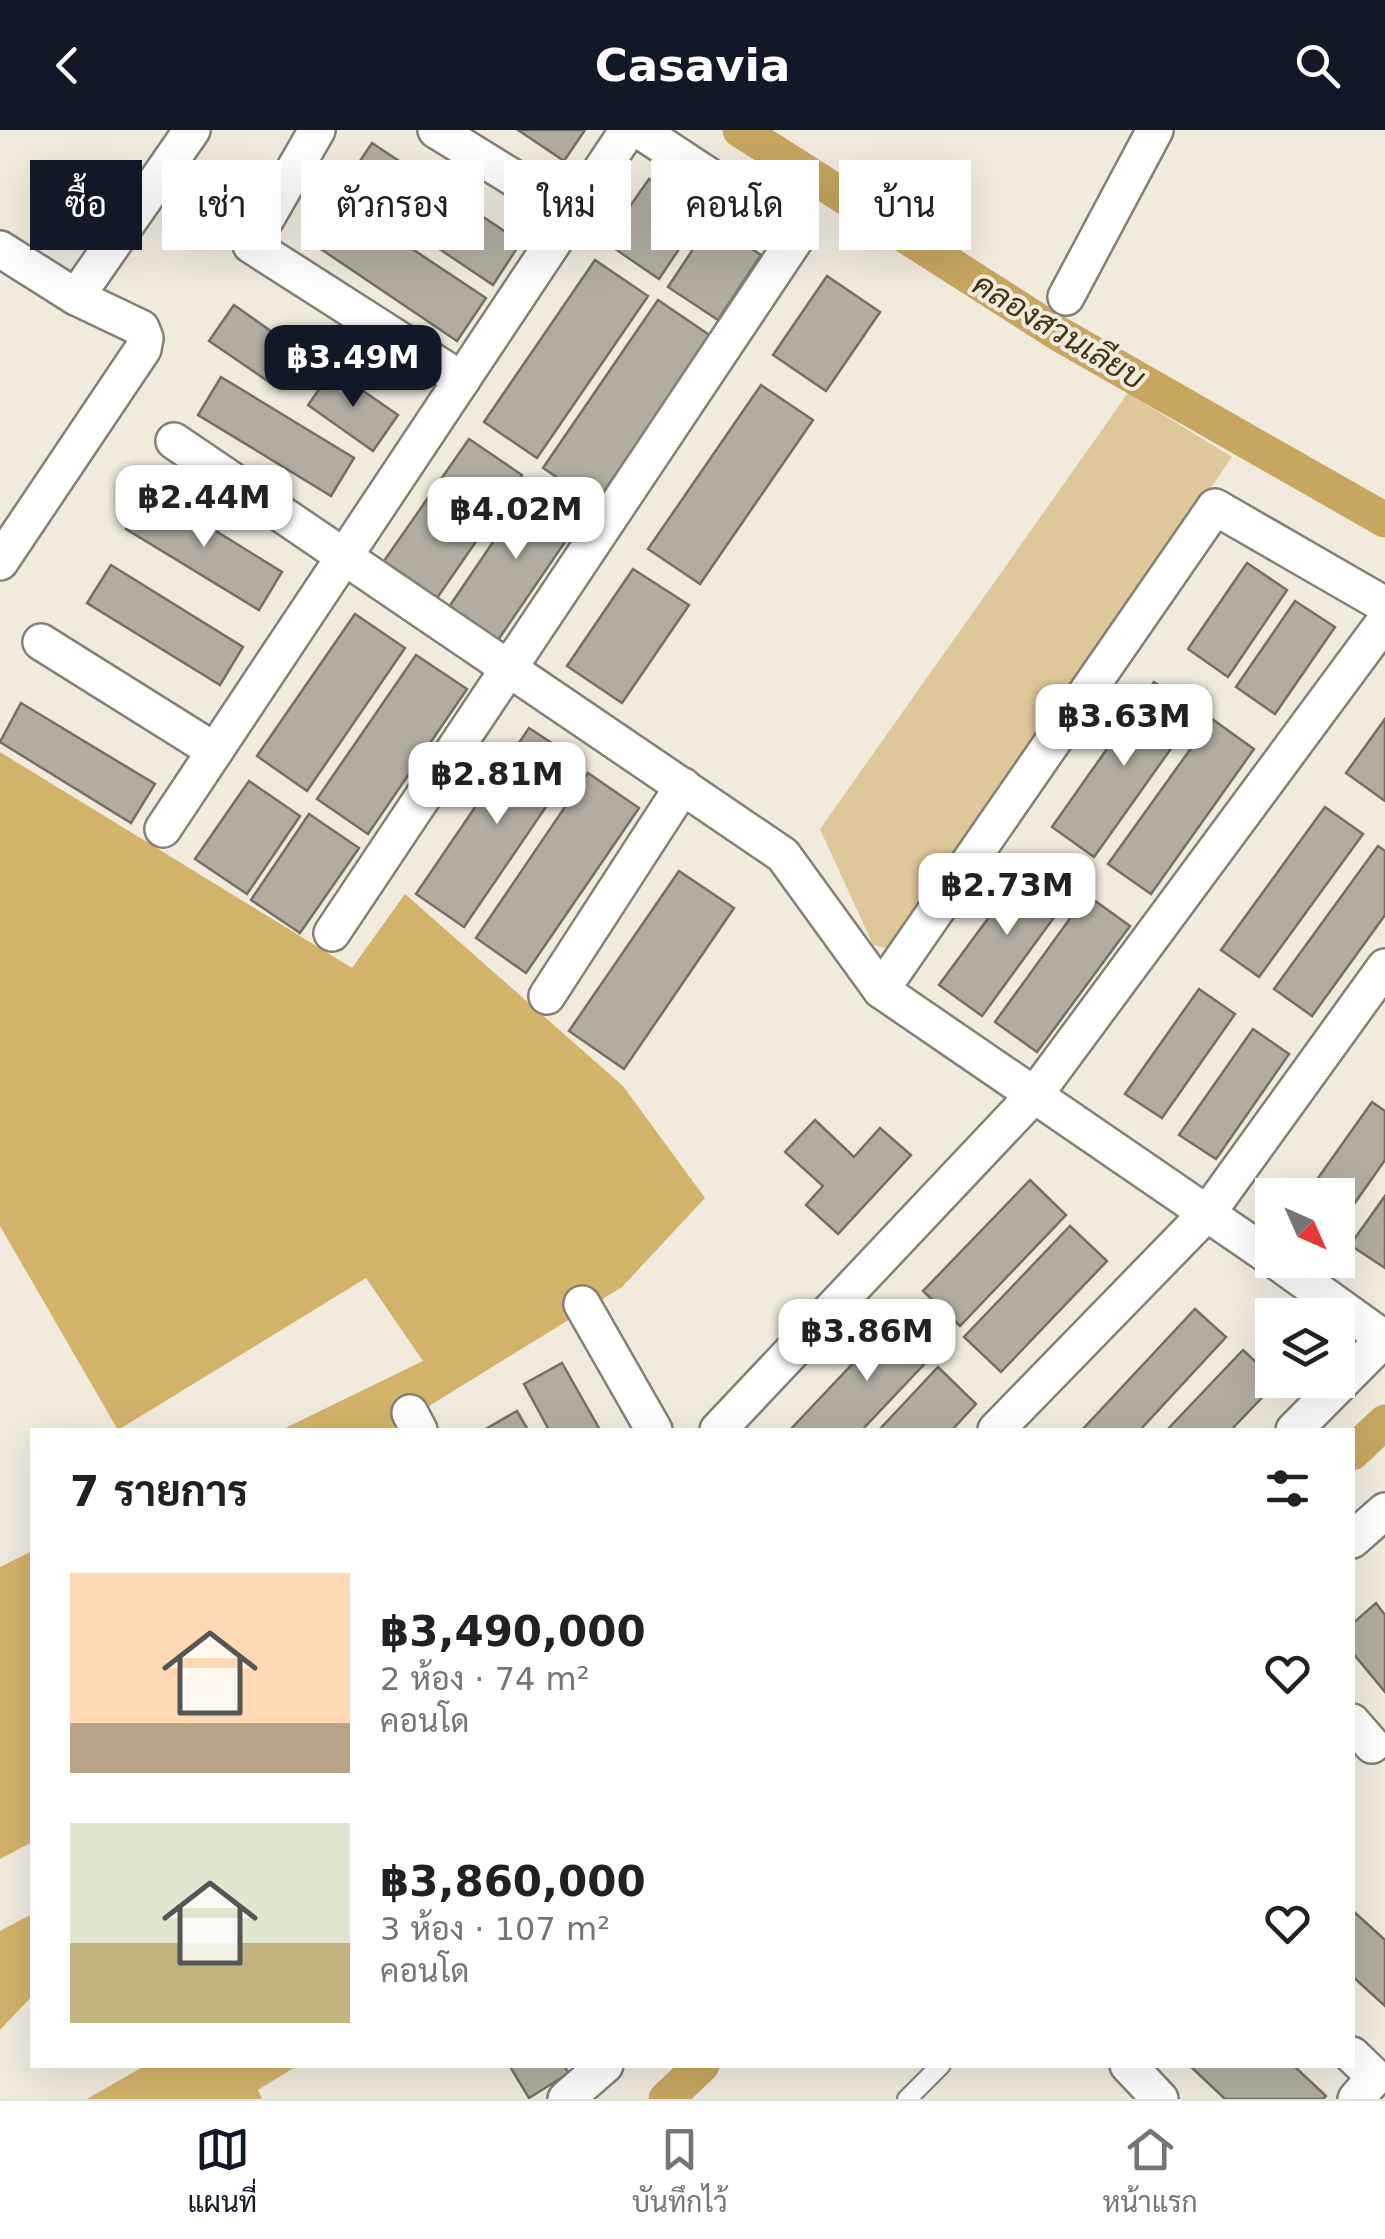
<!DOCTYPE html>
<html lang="th">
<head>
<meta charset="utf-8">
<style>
	:root { --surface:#fff; --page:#f2f2f2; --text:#202124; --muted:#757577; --line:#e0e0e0; --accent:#111827 }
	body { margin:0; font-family:"DejaVu Sans",Sarabun,sans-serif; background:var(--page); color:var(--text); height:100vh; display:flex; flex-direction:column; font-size:38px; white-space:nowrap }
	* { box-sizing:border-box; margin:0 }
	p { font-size:32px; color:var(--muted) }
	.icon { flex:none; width:55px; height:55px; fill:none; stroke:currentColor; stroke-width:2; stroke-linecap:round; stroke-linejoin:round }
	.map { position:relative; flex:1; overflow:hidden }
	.drawer { position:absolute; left:30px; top:1298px; width:1325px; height:640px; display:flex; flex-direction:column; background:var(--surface); border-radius:0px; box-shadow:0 10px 40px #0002 }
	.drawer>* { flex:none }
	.banner { position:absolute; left:30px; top:30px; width:1325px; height:90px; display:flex; gap:20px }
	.needle { width:65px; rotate:135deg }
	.controls { position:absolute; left:1255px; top:1048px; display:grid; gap:20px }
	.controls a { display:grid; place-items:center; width:100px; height:100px; border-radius:0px; background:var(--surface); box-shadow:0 10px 40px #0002; font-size:50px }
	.price { position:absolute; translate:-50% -85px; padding:0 22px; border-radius:20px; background:#fff; color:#222; font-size:32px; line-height:65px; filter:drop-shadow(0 2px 5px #0008) }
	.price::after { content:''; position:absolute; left:50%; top:60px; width:30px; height:22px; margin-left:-15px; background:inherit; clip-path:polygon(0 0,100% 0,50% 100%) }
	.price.selected { background:var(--accent); color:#fff }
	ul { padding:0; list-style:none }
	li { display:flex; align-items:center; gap:30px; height:250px; padding:0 40px }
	li span { display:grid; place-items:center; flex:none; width:280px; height:200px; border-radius:0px; color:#555 }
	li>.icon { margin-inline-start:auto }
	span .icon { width:120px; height:120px; fill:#fffc; stroke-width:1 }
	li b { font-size:42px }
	h2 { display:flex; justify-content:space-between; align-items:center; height:120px; padding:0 40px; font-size:42px }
	.pill { padding:0 35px; border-radius:0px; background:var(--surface); box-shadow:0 10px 40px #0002; font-size:35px; line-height:90px }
	.pill.selected { background:var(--accent); color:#fff }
	header { display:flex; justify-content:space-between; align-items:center; height:130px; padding:0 40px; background:var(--accent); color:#fff; font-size:45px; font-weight:700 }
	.tabs { display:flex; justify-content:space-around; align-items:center; height:140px; border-top:2px solid var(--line); background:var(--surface); font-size:28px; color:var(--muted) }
	.tabs a { display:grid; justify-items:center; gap:5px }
	.tabs .selected { color:var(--accent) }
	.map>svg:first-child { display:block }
	.green { fill:#dec899 }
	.forest { fill:#d3b26a }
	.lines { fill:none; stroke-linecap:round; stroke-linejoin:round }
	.canal { stroke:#c7a65f; stroke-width:35 }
	.building { fill:#b3ada1; stroke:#756f64; stroke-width:2.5 }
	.lane-casing { stroke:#857f74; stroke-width:22 }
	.street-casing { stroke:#857f74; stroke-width:40 }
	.lane { stroke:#fff; stroke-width:18 }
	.street { stroke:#fff; stroke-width:35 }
	.labels { text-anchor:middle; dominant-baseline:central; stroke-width:8; stroke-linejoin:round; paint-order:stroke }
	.water-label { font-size:32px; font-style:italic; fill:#433515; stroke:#f1ebde }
</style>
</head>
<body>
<header><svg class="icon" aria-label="back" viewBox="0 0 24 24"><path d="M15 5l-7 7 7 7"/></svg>Casavia<svg class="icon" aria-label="search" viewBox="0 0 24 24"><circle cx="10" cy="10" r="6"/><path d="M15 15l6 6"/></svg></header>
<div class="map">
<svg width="1385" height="1969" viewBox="0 0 1385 1969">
	<rect width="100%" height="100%" fill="#f1ebde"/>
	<polygon class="green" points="1128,263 1232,327 894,820 873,815 820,699"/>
	<g class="forest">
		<polygon points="0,622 352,838 405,764 623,956 705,1068 622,1157 390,1300 281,1300 423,1231 366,1148 118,1300 0,1096"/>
		<polygon points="32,1421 32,1712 0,1729 0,1437"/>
		<polygon points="32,1784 32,1866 0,1900 0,1801"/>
		<polygon points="146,1935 298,1935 258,1960 262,1969 87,1969"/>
	</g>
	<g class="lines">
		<g class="canal">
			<polyline points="740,0 1059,204 1385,390"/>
			<polyline points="1352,1323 1385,1292"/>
			<polyline points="666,1969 702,1935"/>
		</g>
	</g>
	<g class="building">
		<polygon points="518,0 585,0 564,31"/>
		<polygon points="372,13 521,112 493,155 344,55"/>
		<polygon points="649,49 702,85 659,149 605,112"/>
		<polygon points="337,69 486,168 457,211 309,111"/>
		<polygon points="711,92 761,125 718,190 668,157"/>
		<polygon points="595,130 648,166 537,328 484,292"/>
		<polygon points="827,146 880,182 826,261 773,225"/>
		<polygon points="658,170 711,206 596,373 543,338"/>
		<polygon points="234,175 299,221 275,256 209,211"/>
		<polygon points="333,240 398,285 373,321 308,275"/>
		<polygon points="221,247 354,328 331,366 198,285"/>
		<polygon points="761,255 813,290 700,454 648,419"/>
		<polygon points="469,309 522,345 437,468 384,431"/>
		<polygon points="533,353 582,387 498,510 449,477"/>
		<polygon points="150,360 282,442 259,480 126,399"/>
		<polygon points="1247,433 1287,460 1228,547 1188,519"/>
		<polygon points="111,435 243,517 220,555 87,473"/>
		<polygon points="633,439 689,475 622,573 567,536"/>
		<polygon points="1295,471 1335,497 1275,584 1236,557"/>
		<polygon points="355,484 405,518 307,661 257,626"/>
		<polygon points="416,525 467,559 368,704 317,669"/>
		<polygon points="1154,552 1197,582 1094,727 1052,697"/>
		<polygon points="21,573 155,654 131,693 0,612"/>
		<polygon points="1212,589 1254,619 1151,764 1108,734"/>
		<polygon points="1385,589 1385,671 1346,643"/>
		<polygon points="529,598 578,630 464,797 416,764"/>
		<polygon points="588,643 639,678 526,843 476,808"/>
		<polygon points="249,651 300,686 247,764 195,729"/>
		<polygon points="1325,677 1363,704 1259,847 1221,820"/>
		<polygon points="309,684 359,718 300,803 251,770"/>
		<polygon points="1378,716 1385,721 1385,785 1312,886 1274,859"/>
		<polygon points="1032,729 1074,760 982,886 939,855"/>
		<polygon points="679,741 734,778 624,939 569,901"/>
		<polygon points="1087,765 1130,796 1037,922 995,892"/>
		<polygon points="1199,859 1235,884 1162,988 1125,964"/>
		<polygon points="1253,899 1289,924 1216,1029 1179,1005"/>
		<polygon points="1372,972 1385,981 1385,1030 1338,1097 1338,1065 1306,1065"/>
		<polygon points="815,990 854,1027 880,998 911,1025 838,1104 806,1075 823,1056 785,1022"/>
		<polygon points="1030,1050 1066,1085 960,1196 923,1161"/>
		<polygon points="1385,1066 1385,1138 1350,1115"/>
		<polygon points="1070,1096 1107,1131 1001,1242 964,1207"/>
		<polygon points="1195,1179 1226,1207 1140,1300 1082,1300"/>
		<polygon points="892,1192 930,1228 862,1300 790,1300"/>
		<polygon points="1243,1220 1277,1252 1231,1300 1167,1300"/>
		<polygon points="562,1233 600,1300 549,1300 524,1254"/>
		<polygon points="938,1237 976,1274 952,1300 879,1300"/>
		<polygon points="517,1281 528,1300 484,1300"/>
		<polygon points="1376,1473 1385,1485 1385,1562 1352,1522 1352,1494"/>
		<polygon points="1352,1780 1385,1810 1385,1876 1352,1846"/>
		<polygon points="509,1935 563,1935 569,1943 529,1968"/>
		<polygon points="1189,1935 1293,1935 1326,1966 1323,1969 1225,1969"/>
	</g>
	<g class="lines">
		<g class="lane-casing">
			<polyline id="lane" points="907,1969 941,1935"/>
		</g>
		<g class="street-casing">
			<g id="street">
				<polyline points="317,0 251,115 462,250"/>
				<polyline points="436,0 572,84"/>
				<polyline points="0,119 76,167 141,198 145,208 143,219 0,432"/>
				<polyline points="76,167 192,0"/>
				<polyline points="1066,167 1155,0"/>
				<polyline points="174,311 783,725 881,860 1272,1128"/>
				<polyline points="41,512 215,621"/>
				<polyline points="163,699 628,0"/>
				<polyline points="332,803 798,105 639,0"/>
				<polyline points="881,860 1215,377 1385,475"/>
				<polyline points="547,866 683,656"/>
				<polyline points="1275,1130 1385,1209"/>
				<polyline points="582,1174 654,1300"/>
				<polyline points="410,1283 419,1300"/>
				<polyline points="718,1300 1036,963 1385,491"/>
				<polyline points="996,1300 1209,1081 1385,837"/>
				<polyline points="1294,1300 1385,1208"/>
				<polyline points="1352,1410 1385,1381"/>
				<polyline points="1352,1592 1372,1615"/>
				<polyline points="1352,1925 1375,1947 1356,1969"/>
				<polyline points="1128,1935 1160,1969"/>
				<polyline points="566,1969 605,1935"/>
			</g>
		</g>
		<use href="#lane" class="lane"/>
		<use href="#street" class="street"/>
	</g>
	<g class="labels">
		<g class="water-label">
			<text transform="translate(1059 201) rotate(31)">คลองสวนเลียบ</text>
		</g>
	</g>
</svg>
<div class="controls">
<a><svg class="needle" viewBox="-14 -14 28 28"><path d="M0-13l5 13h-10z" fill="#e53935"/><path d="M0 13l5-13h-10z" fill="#757577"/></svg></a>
<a><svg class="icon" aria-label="layers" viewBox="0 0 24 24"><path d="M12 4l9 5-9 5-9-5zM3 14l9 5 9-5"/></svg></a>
</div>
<b class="price selected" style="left:353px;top:280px">฿3.49M</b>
<b class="price" style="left:204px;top:420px">฿2.44M</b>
<b class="price" style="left:516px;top:432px">฿4.02M</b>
<b class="price" style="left:1124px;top:639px">฿3.63M</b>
<b class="price" style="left:497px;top:697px">฿2.81M</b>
<b class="price" style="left:1007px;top:808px">฿2.73M</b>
<b class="price" style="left:867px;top:1254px">฿3.86M</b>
<div class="banner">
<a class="pill selected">ซื้อ</a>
<a class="pill">เช่า</a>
<a class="pill">ตัวกรอง</a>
<a class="pill">ใหม่</a>
<a class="pill">คอนโด</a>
<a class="pill">บ้าน</a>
</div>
<section class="drawer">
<h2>7 รายการ<svg class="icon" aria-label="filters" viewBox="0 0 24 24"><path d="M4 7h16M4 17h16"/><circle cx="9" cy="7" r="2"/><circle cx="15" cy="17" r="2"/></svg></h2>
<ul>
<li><span style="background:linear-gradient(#ffd9b3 75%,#b9a48a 0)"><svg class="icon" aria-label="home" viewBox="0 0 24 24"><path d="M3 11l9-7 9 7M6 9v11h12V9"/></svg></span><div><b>฿3,490,000</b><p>2 ห้อง · 74 m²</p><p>คอนโด</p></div><svg class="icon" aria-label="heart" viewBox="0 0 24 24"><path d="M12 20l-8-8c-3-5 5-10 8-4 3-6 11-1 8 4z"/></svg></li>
<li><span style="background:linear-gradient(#dfe7d0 60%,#c2b280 0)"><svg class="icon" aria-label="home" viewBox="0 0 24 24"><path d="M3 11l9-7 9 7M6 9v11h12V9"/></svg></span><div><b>฿3,860,000</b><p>3 ห้อง · 107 m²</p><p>คอนโด</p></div><svg class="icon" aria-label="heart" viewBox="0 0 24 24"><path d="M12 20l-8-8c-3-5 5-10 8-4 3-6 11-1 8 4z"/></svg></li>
</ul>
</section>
</div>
<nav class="tabs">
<a class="selected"><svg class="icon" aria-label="map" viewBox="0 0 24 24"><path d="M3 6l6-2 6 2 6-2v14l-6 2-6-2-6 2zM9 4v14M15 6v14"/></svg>แผนที่</a>
<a><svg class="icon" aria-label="saved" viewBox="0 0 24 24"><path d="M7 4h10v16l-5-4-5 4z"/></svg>บันทึกไว้</a>
<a><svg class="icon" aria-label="home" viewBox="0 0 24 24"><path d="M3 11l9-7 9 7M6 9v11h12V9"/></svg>หน้าแรก</a>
</nav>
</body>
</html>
